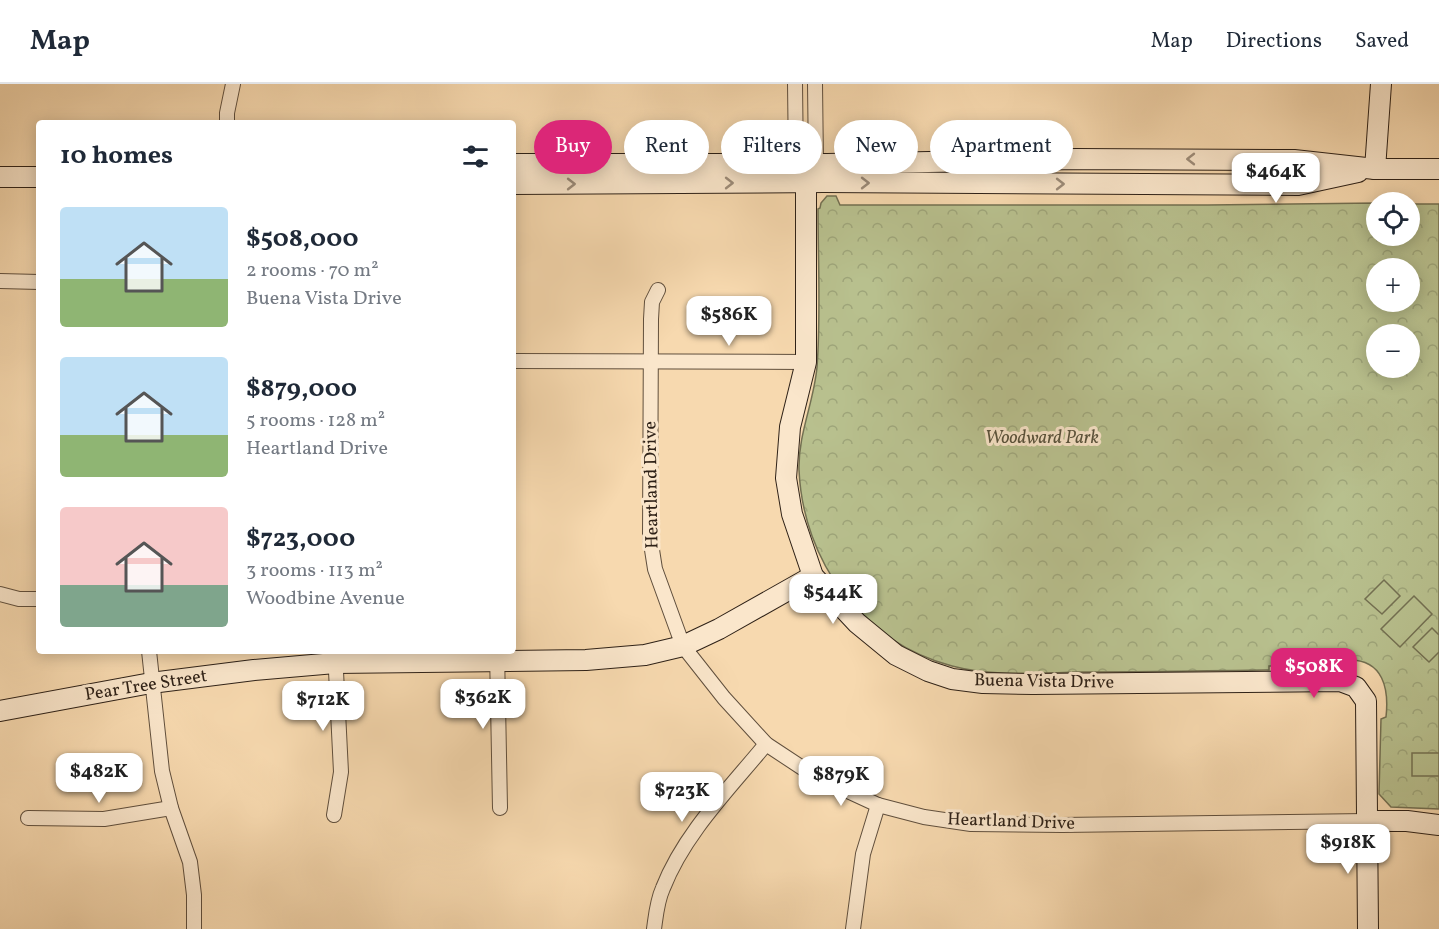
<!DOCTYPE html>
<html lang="en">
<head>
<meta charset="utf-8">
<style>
	:root { --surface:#fff; --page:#f2f2f3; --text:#1f2937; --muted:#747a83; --line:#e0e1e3; --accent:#db2777 }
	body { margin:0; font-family:Vollkorn,serif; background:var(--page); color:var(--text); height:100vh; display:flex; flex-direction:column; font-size:22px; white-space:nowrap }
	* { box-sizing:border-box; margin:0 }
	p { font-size:20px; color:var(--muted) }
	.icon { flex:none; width:33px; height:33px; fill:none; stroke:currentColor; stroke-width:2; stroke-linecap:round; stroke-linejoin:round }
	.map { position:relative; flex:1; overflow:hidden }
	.sheet { position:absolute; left:36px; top:36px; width:480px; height:534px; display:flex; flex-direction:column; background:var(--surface); border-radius:6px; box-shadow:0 3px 15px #0003 }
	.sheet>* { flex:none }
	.top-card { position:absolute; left:534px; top:36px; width:570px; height:54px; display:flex; gap:12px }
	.controls { position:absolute; left:1366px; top:108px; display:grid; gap:12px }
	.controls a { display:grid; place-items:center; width:54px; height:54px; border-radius:50%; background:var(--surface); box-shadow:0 3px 15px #0003; font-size:30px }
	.price { position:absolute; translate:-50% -51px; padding:0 14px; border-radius:12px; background:#fff; color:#222; font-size:20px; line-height:39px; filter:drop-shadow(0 2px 3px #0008) }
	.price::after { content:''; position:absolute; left:50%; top:36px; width:18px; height:14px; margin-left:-9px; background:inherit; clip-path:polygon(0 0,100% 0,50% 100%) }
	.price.selected { background:var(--accent); color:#fff }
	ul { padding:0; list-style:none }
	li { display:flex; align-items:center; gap:18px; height:150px; padding:0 24px }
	li span { display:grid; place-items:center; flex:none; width:168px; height:120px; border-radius:6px; color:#555 }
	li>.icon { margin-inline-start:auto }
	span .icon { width:72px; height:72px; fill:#fffc; stroke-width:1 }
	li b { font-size:26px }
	h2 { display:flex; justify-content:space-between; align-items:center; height:72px; padding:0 24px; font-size:26px }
	.pill { padding:0 21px; border-radius:27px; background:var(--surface); box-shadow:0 3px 15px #0003; font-size:21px; line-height:54px }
	.pill.selected { background:var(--accent); color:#fff }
	header { display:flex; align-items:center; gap:36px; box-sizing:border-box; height:84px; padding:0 30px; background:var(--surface); border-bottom:2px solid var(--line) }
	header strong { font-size:28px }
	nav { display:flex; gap:33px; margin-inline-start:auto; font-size:21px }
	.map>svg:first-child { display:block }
	.forest { fill:url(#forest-crowns); stroke:#737052; stroke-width:1.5; fill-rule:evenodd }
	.pitch { fill:#b8c08e; stroke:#737052; stroke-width:1.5 }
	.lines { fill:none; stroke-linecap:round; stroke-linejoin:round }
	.street-casing { stroke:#604f3d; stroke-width:16 }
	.secondary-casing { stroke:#2e2117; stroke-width:22 }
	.street { stroke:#fae6cb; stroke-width:14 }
	.secondary { stroke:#fae6cb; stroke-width:20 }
	.oneway { stroke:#9e8d7a }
	.labels { text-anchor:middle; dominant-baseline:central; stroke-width:6; stroke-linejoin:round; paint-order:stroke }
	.park-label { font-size:18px; font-style:italic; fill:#57513b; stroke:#fae6cb }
	.street-label { font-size:18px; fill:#2e2117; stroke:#fae6cb }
</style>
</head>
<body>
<header>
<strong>Map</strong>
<nav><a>Map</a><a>Directions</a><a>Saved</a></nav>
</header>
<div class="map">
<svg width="1439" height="845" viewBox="0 0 1439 845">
	<defs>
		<pattern id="forest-crowns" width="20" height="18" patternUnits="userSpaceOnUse" patternTransform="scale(1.5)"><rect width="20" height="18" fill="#b8c08e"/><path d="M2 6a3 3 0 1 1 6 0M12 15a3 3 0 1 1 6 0" fill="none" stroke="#9ea57a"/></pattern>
	</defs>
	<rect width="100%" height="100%" fill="#f7d9af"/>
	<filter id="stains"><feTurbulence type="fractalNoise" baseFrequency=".00333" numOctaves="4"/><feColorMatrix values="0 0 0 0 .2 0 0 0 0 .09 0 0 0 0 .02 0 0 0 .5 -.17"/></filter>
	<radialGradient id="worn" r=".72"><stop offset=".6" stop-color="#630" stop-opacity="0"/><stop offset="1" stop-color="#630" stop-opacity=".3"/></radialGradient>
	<path class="forest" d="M827 112H836L840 121H1208L1377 119V152H1410V120H1439V725L1391 723 1379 710 1381 635 1386 633C1389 606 1384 575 1348 576 1337 577 1327 580 1316 581 1300 583 1284 582 1269 582V586C1205 587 1142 588 1078 588 1037 589 993 593 952 582 862 559 803 477 799 386 798 350 814 318 817 283 821 231 818 177 818 125L820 124 821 119ZM1377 184H1410V218H1377ZM1377 250H1410V284H1377Z"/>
	<g class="pitch">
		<polygon points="1384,496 1400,512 1382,530 1365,515"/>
		<polygon points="1414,512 1432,530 1400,563 1381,545"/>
		<polygon points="1432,544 1439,551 1439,568 1429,578 1413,563"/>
		<rect x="1412" y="669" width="27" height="23"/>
	</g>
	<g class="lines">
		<g class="street-casing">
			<g id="street">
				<polyline points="795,0 796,80 800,87"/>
				<polyline points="227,39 227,29 233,0"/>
				<polyline points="813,86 816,80 815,0"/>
				<polyline points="0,197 39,198"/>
				<polyline points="658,206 652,218 651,235 650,453 655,485 683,562 724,614 766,660 813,691 878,721 924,733 971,740 1062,741 1367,737"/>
				<polyline points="513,277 806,278"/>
				<polyline points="0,510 19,515 39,515"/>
				<polyline points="149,567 162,687 171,724 190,778 194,811 194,845"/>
				<polyline points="497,567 500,724"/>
				<polyline points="334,731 341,688 335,567"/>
				<polyline points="28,734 104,735 171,724"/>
				<path d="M654 845C656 831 657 817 663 804 684 750 729 705 766 660"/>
				<polyline points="853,845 863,770 878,721"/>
			</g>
		</g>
		<g class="secondary-casing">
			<g id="secondary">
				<polyline points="513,80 827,80 1076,75 1294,76 1375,85 1439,85"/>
				<polyline points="1375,85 1381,0"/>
				<polyline points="0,93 39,93"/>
				<polyline points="806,99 806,278 790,343 786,394 792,430 813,492 857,539 896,571 928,587 952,595 983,599 1033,600 1340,597 1356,603 1366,617 1368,845"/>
				<polyline points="513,100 824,98 1298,101 1358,88"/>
				<polyline points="0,627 151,599 254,586 335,579 586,576 645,571 683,562 719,545 813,492"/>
				<polyline points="1367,737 1407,737 1439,741"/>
			</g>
		</g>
		<use href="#street" class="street"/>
		<use href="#secondary" class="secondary"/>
	</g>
	<defs><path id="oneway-chevron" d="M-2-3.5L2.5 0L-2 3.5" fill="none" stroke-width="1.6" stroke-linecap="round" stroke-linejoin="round" transform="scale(1.5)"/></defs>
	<g class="oneway">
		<use href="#oneway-chevron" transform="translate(1191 75) rotate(-180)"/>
		<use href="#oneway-chevron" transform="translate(729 99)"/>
		<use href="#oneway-chevron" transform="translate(865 99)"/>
		<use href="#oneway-chevron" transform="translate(571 100)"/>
		<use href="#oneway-chevron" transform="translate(1060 100)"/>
	</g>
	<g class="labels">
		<g class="park-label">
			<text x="1042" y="354">Woodward Park</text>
		</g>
		<g class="street-label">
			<text transform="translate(652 401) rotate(-91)">Heartland Drive</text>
			<text transform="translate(1044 598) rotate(1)">Buena Vista Drive</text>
			<text transform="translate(146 602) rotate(-9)">Pear Tree Street</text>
			<text transform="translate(1011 738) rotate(2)">Heartland Drive</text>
		</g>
	</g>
	<rect width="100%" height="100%" filter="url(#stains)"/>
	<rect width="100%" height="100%" fill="url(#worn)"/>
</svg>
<div class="controls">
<a><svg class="icon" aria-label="locate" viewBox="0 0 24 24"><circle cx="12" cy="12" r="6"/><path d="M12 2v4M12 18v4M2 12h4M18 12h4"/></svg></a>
<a>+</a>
<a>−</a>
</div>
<b class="price" style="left:1276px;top:120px">$464K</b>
<b class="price" style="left:729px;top:263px">$586K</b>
<b class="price" style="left:833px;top:541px">$544K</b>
<b class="price selected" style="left:1314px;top:615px">$508K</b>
<b class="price" style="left:483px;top:646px">$362K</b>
<b class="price" style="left:323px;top:648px">$712K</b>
<b class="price" style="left:99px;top:720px">$482K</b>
<b class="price" style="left:841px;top:723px">$879K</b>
<b class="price" style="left:682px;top:739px">$723K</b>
<b class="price" style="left:1348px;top:791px">$918K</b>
<div class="top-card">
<a class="pill selected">Buy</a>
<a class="pill">Rent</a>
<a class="pill">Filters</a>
<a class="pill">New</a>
<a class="pill">Apartment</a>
</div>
<section class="sheet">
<h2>10 homes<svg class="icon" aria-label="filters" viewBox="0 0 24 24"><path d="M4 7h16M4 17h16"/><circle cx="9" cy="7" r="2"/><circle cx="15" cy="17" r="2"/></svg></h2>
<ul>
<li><span style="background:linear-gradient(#bfe0f5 60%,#8fb573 0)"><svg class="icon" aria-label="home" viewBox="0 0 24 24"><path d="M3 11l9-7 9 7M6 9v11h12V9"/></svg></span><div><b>$508,000</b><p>2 rooms · 70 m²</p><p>Buena Vista Drive</p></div></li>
<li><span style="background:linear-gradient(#bfe0f5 65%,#8fb573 0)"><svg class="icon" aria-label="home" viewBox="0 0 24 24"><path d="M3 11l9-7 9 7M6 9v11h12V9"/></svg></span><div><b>$879,000</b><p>5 rooms · 128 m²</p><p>Heartland Drive</p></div></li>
<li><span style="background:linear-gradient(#f6c9c9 65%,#7fa58c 0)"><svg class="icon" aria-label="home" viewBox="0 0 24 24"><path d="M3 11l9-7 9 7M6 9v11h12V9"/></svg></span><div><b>$723,000</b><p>3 rooms · 113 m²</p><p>Woodbine Avenue</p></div></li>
</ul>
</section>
</div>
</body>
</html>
